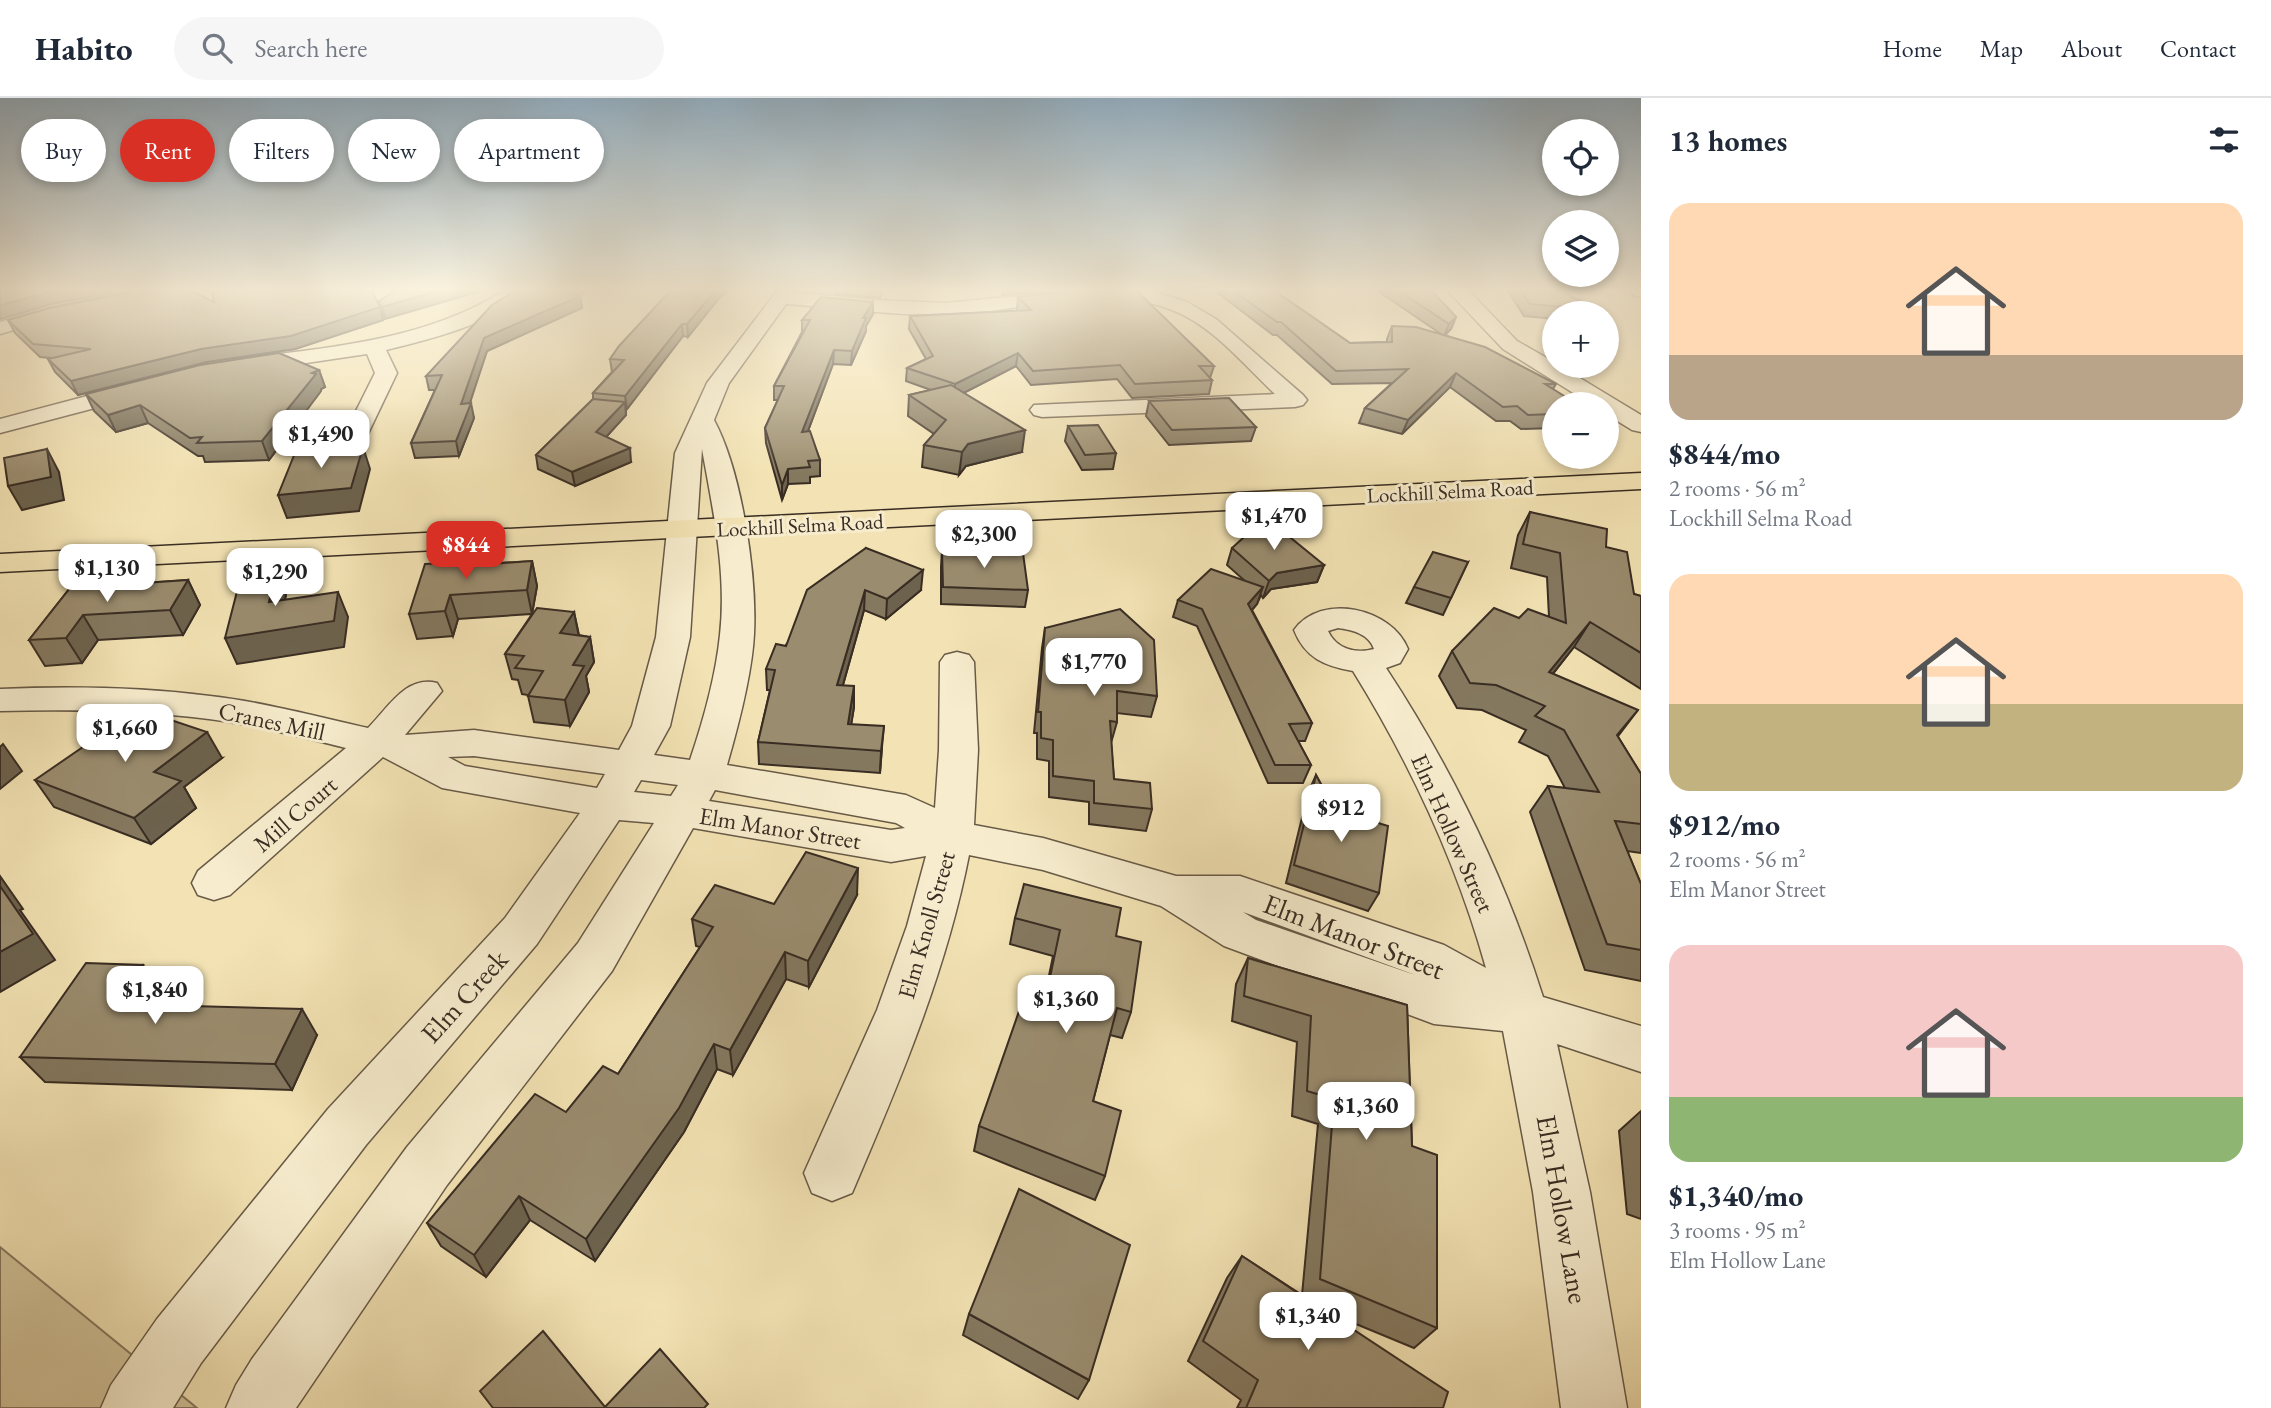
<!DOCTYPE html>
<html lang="en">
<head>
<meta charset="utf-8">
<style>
	:root { --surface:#fff; --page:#f6f6f7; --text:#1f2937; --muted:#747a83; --line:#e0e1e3; --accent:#d93025 }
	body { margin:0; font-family:"EB Garamond",serif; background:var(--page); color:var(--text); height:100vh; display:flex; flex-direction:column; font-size:26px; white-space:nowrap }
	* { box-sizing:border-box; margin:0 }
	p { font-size:23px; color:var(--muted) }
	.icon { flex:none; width:38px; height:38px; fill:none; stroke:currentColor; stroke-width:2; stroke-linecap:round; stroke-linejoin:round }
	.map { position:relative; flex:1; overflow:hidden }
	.side { display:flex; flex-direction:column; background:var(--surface); width:630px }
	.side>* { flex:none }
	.banner { position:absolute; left:21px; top:21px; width:665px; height:63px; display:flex; gap:14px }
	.fabs { position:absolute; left:1542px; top:21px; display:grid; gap:14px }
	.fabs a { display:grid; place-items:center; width:77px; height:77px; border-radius:50%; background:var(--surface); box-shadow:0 4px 10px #0003; font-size:35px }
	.price { position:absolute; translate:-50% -60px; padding:0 16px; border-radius:14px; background:#fff; color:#222; font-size:23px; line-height:46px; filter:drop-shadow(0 2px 4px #0008) }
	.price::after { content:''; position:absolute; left:50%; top:42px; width:21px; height:16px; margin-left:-10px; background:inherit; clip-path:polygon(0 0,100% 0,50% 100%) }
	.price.on { background:var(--accent); color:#fff }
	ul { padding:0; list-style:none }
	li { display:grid; align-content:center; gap:14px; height:371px; padding:0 28px }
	li span { display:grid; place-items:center; height:217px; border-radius:21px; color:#555 }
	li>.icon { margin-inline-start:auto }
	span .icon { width:126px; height:126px; fill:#fffc; stroke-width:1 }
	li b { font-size:30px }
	h2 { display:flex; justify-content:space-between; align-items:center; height:84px; padding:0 28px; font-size:30px }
	.pill { padding:0 24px; border-radius:32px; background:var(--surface); box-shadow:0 4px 10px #0003; font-size:24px; line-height:63px }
	.pill.on { background:var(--accent); color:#fff }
	header { display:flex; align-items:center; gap:42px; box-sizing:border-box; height:98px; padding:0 35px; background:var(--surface); border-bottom:2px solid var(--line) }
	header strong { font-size:33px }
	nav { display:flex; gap:38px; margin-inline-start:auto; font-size:24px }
	.search { width:490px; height:63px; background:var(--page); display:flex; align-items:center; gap:18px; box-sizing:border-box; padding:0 24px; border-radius:38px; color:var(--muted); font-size:26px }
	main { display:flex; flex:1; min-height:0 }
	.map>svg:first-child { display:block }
	.green { fill:#d3c49b; stroke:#86785f; stroke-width:2 }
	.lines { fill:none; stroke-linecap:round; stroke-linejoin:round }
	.minor-casing { stroke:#685a47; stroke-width:3 }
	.major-casing { stroke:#392d23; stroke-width:3 }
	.minor { fill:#f7edce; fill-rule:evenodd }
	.major { fill:#f3e3b4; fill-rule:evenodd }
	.wall { fill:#84785f; stroke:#392d23; stroke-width:2 }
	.shaded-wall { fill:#6c624d; stroke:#392d23; stroke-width:2 }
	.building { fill:#9a8c6e; stroke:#392d23; stroke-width:2 }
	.labels { text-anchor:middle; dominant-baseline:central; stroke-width:6; stroke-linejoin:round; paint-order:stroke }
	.far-street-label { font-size:21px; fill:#392d23; stroke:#f7edce }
	.street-label { font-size:24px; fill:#392d23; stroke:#f7edce }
	.near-street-label { font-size:28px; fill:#392d23; stroke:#f7edce }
</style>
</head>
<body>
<header>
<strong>Habito</strong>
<div class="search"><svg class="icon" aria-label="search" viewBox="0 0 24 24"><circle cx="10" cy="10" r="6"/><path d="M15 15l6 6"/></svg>Search here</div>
<nav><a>Home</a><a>Map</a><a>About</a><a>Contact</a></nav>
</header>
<main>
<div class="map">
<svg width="1641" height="1310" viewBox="0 0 1641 1310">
	<rect width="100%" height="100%" fill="#f3e3b4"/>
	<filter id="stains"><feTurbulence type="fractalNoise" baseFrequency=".00286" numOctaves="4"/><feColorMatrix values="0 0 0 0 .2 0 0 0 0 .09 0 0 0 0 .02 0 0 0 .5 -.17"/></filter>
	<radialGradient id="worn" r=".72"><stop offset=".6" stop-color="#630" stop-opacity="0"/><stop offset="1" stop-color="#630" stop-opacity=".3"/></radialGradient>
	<polygon class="green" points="0,1149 197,1310 0,1310"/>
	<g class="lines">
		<g class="minor-casing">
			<g id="minor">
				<polygon points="134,193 169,193 167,197 56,220 0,236 0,224 53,209"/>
				<path d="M504 193H525C502 224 423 243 386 252L397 275 365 342 356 344 347 342 344 337 375 275 367 256 239 275 231 273 228 268 231 263 239 261C331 249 423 243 504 193Z"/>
				<path d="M777 193 874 202 946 205 1064 193 1155 194 1187 204 1216 221 1303 297 1307 302 1303 307 1295 309 1042 319 1034 317 1030 312 1034 307 1275 296C1244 267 1212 227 1172 212 1102 184 1022 214 951 217 896 218 841 210 786 206L729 285 714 322C742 374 757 478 754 536 752 576 738 629 727 667L906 697 935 710 939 652 940 564 945 557 957 554 969 557 974 564 978 652 974 727 1043 740 1176 778H1240L1444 847 1486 870C1457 766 1410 665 1353 573 1325 568 1305 560 1294 532 1321 494 1392 510 1408 551L1400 565 1386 570C1453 672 1506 782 1543 899L1641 928V974L1557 946 1590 1094 1627 1310H1561L1533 1094 1503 933 1434 926 1224 848 1161 808 1043 772 969 757C946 875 899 985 852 1095L832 1103 812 1095 804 1075 877 912 907 828 926 758 891 764 693 730 612 873 447 1087 296 1310H226L236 1287 252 1261 407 1049 578 845 654 725 619 722 537 846 366 1047 201 1265 173 1310H101L111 1287 157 1221 328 1011 505 820 580 715 442 690 383 659 230 797 214 802 198 797 192 785 198 773 346 650C301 639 255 627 209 621 140 612 70 611 0 613V591C70 588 140 589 210 598 263 604 315 618 368 630 388 610 406 577 437 585L442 593 405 637 474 632 619 652 632 628 656 539 675 355 707 285ZM702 351C713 412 727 475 720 537 716 577 703 624 690 662L654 657 670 628 690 539ZM1338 530C1353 532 1369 536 1374 551 1356 556 1336 551 1328 533ZM474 658 605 676 597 690 465 668 448 659ZM641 682 678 687 671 698 634 694ZM715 692 896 725 905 730 891 732 709 703ZM1243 814 1410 875 1415 877 1256 822Z"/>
				<polygon points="1448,193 1469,193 1517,243 1554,264 1554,268 1560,268 1641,317 1641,334 1632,332 1606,316 1606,306 1591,306 1503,251"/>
				<polygon points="1631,193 1641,193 1641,199 1633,197"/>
				<polygon points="140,284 148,286 152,291 148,296 0,335 0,321"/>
			</g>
		</g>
		<g class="major-casing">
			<polygon id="major" points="1641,375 1641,391 0,474 0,456"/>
		</g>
		<use href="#minor" class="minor"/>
		<use href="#major" class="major"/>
	</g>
	<g class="wall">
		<polygon points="835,193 883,193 880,200 835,196"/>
		<polygon points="1219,193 1275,193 1350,245 1387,244 1387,241 1392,228 1441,236 1378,193 1432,193 1456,219 1451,231 1445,237 1556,286 1553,291 1554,330 1521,331 1510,323 1496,323 1450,289 1402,336 1359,325 1365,310 1392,285 1332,286 1277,237 1273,237 1218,195"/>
		<polygon points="1508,193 1561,193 1598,212 1597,215 1554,215 1554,221 1524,218"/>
		<polygon points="579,197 580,198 582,210 487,253 469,305 474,320 459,358 415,360 411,345 435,292 429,292 426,278"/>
		<polygon points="720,199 688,239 683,238 627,311 626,311 626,317 606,339 631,364 575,388 538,371 536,357 593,301 593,295 612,274 610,261"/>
		<polygon points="1018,199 1214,268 1210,280 1212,282 1209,296 1132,300 1117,281 1031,287 1016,268 963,295 1022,354 966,368 959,377 922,369 924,347 934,336 908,318 909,297 931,292 906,283 907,270 926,261 909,231 910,218 1017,213"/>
		<polygon points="214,204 380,209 383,222 295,251 207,264 78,297 55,274 48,261 51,260 40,259 15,235 8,222"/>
		<polygon points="873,216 866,228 866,233 851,267 833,266 808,333 820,362 820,378 810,379 810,385 788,386 782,402 766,345 765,330 778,302 774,302 774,288 802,234 802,222"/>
		<polygon points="319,272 325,289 321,291 321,293 269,362 205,364 203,358 198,358 148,325 116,334 94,313 86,296"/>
		<polygon points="1149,303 1256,329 1251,343 1169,347 1146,318"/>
		<polygon points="1068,328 1116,355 1113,371 1082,372 1065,343"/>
		<polygon points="1530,414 1606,449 1634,496 1641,498 1641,591 1574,549 1553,576 1618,639 1641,676 1641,755 1627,753 1641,786 1641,883 1585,872 1530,714 1548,688 1565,690 1548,658 1519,644 1526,632 1482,612 1457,610 1439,578 1452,553 1519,520 1549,519 1547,479 1511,470 1518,437"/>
		<polygon points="866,450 921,492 886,521 864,512 843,587 854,609 851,626 882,649 880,675 759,666 758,644 770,592 767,592 766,571"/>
		<polygon points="1232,450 1324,467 1317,484 1271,491 1263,500 1261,497 1257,506 1252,512 1312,625 1305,643 1298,643 1311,667 1303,685 1268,685 1197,528 1173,519 1178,502 1245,483 1227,467"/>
		<polygon points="942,452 1028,492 1025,509 941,506 941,469"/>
		<polygon points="532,463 537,488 532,516 574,514 579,537 590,539 594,564 586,578 589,594 570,628 534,624 528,598 528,597 522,596 518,582 512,581 505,556 532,516 458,521 453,538 417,541 409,516 482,466"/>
		<polygon points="1468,464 1443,517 1406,505 1414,489"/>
		<polygon points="188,482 200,507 183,537 98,542 82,565 45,568 29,542 70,490"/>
		<polygon points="1045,530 1157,598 1151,619 1117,615 1117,624 1111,645 1114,681 1152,711 1146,733 1089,726 1089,704 1049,699 1049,663 1037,661 1037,635 1034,635 1042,550"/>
		<polygon points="222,660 184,689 196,710 151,746 54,709 35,682"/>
		<polygon points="1316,677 1379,795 1368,813 1286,785 1308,695"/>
		<polygon points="857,797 809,889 786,881 733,977 717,971 684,1034 595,1163 530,1122 486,1179 441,1148 427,1125 566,1014 618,976 700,849 696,848 692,821 774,806"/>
		<polygon points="1015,820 1116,838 1131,914 1122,940 1110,937 1093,1003 1105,1078 1095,1102 974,1053 979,1028 1044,902 1053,858 1010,846"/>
		<polygon points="1248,860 1407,907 1412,1048 1437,1230 1414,1250 1327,1214 1443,1310 1237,1310 1241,1302 1188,1263 1227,1180 1242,1158 1302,1197 1318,1026 1292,1018 1297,944 1232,923 1236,886"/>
		<polygon points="162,893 153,907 317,937 292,992 45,984 20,959"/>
		<polygon points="1641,1013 1641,1121 1627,1116 1619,1033"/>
		<polygon points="969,1216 1089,1282 1078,1301 963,1237"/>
	</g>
	<g class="shaded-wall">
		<polygon points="54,193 123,193 52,206 1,221 0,219 0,207"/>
		<polygon points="437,193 481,193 385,221 382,209"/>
		<polygon points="567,193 587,193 577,199 580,198 582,210 487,253 465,320 461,306 484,240"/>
		<polygon points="715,193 729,193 720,199 688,239 687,226"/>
		<polygon points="1003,193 1042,193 1002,197"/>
		<polygon points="873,204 873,216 866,228 866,233 851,267 852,253 863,220"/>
		<polygon points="380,209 383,222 295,251 207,264 78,297 71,283 201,251"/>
		<polygon points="1456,219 1451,231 1444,238 1449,226"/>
		<polygon points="682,226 683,238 627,311 625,298"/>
		<polygon points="834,252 833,266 802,349 802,334"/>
		<polygon points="1018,255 1016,268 954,300 955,286"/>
		<polygon points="319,272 325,289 321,291 321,293 269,362 262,343 312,275"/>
		<polygon points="1456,275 1450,289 1402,336 1408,322"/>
		<polygon points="625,304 626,317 598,348 596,334"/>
		<polygon points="471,305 474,320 459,358 456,343"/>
		<polygon points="140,307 148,325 116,334 108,317"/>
		<polygon points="1025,332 1022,354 966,368 959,377 962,354 968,346"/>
		<polygon points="363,349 370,371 359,413 287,420 278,397"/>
		<polygon points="630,350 631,364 575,388 572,374"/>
		<polygon points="47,351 59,374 64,402 22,412 8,388"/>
		<polygon points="788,371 788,386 782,402 782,387"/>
		<polygon points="480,457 486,482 477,467"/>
		<polygon points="532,463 537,488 532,516 527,492"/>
		<polygon points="1324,467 1317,484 1271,491 1263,500 1269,483 1277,475"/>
		<polygon points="923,472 921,492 886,521 887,501"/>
		<polygon points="276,473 286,497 280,529 269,504"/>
		<polygon points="188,482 200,507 183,537 170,512"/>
		<polygon points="1263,489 1257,506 1242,523 1248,506"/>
		<polygon points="865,492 864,512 837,608 837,587"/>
		<polygon points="338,494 348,519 344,549 237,566 225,540"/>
		<polygon points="450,497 458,521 453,538 445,513"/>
		<polygon points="574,514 579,539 560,535"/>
		<polygon points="83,517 98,542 82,565 66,540"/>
		<polygon points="1590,524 1574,549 1534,599 1549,574"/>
		<polygon points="590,539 594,564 586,578 589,594 570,628 565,602 573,567"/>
		<polygon points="854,588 854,609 848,647 848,626"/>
		<polygon points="1638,612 1619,637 1599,663 1617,637"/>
		<polygon points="884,628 882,649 880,675 881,653"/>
		<polygon points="207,634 222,660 184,689 196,710 151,746 134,720 154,674"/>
		<polygon points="3,646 22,673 0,691 0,649"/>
		<polygon points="858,770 857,797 809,889 808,863"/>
		<polygon points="0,778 23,811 20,812 55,862 0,894"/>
		<polygon points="785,854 786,881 733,977 730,952"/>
		<polygon points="143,867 162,893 138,932 117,906"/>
		<polygon points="302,911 317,937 292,992 275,966"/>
		<polygon points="714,946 717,971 684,1034 595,1163 586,1141"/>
		<polygon points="519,1098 530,1122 486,1179 474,1157"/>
	</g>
	<g class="building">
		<polygon points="0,193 54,193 0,207"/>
		<polygon points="137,193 192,193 214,204 212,193 372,193 380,209 291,238 201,251 71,283 48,261 91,251 33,246 8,222 50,210"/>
		<polygon points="394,193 437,193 382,209 379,203"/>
		<polygon points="515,193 567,193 565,194 580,198 484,240 461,306 471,305 456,343 411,345 442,277 426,278 492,207"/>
		<polygon points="670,193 715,193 687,226 682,226 625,298 593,295 624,262 610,261 619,248"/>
		<polygon points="1064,193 1137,193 1214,268 1199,268 1212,282 1135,286 1120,267 1033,273 1018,255 955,286 907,270 933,258 910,218 1031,212 1018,199"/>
		<polygon points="1234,193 1275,193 1350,245 1392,244 1392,228 1416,229 1485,249 1556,286 1545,286 1577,306 1554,306 1554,316 1528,317 1517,308 1503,309 1456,275 1408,322 1365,310 1408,271 1336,273 1281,224 1277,224"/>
		<polygon points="1399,193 1432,193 1456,219 1449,226"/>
		<polygon points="1521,193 1561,193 1598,212 1530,206"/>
		<polygon points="821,199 873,204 863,220 866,220 852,253 834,252 802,334 810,333 820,362 808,363 810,369 788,371 782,387 765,330 784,288 774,288 810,222 802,222"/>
		<polygon points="279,255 319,272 312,275 316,276 262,343 197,345 202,339 190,340 140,307 108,317 86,296 200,267"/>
		<polygon points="951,287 1025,332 968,346 962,354 924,347 946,322 909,297"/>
		<polygon points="1229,300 1256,329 1172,332 1149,303"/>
		<polygon points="593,301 625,304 596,334 630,350 572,374 536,357"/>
		<polygon points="1098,327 1116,355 1085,357 1068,328"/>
		<polygon points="336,347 334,351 363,349 351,390 278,397 297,350"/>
		<polygon points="47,351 51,379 8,388 4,360"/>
		<polygon points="1530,414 1607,431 1606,449 1627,454 1634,496 1641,498 1641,555 1590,524 1549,574 1638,612 1617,637 1641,676 1641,726 1615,723 1641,786 1641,852 1607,846 1548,688 1599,694 1564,632 1535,618 1545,608 1496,587 1470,585 1452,553 1494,510 1519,520 1528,511 1566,525 1560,455 1523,446"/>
		<polygon points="1275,427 1324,467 1277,475 1269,483 1232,450 1254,430"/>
		<polygon points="866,450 923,472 887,501 865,492 837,587 854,588 848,626 884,628 881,653 758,644 775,572 766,571 776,546 786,548 807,492"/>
		<polygon points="942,452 1023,455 1028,492 943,489"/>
		<polygon points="1433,454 1468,464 1451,500 1414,489"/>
		<polygon points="480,457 477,467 532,463 527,492 450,497 445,513 409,516 425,466 447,465 448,459"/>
		<polygon points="1211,471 1263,489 1248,506 1312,625 1289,626 1311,667 1275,667 1202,511 1178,502"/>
		<polygon points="276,473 269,504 338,494 334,523 225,540 241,478"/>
		<polygon points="188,482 170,512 83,517 66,540 29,542 70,490"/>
		<polygon points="537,510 574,514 560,535 590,539 573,567 584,568 565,602 528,598 543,573 515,570 524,558 505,556"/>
		<polygon points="1120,511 1154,542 1157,598 1117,593 1117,624 1110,623 1114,681 1150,685 1152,711 1094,705 1094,683 1053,678 1053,642 1041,640 1041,614 1038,614 1045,530"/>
		<polygon points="138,611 207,634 154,674 181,683 134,720 35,682"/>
		<polygon points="1316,677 1335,712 1388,728 1379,795 1294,767"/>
		<polygon points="806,754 858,770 808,863 785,854 730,952 714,946 679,1010 586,1141 519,1098 474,1157 427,1125 535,996 566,1014 603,968 618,976 713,829 692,821 715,787 774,806"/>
		<polygon points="1024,786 1121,810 1116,838 1141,844 1131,914 1117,910 1093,1003 1121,1013 1105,1078 979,1028 1025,896 1045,903 1060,832 1015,820"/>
		<polygon points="0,788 33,836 0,854"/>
		<polygon points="1248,860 1407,907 1412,1048 1437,1057 1437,1230 1320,1181 1334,1001 1307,993 1311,918 1244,898"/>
		<polygon points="86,865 143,867 117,906 302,911 275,966 20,959"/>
		<polygon points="1019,1091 1130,1147 1089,1282 969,1216"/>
		<polygon points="1242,1158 1448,1294 1443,1310 1246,1310 1258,1282 1203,1243"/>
		<polygon points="543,1233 605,1309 660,1251 708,1306 704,1310 493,1310 480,1293"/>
	</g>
	<linearGradient id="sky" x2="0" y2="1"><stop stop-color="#93aec0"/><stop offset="0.51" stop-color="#faf2dd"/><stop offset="1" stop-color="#faf2dd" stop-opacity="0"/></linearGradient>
	<rect width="1641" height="376" fill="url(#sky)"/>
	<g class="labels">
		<g class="far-street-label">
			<text transform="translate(1450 393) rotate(-3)">Lockhill Selma Road</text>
			<text transform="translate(800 427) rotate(-3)">Lockhill Selma Road</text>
		</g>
		<g class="street-label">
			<text transform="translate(272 623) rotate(12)">Cranes Mill</text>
			<text transform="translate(295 716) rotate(-41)">Mill Court</text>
			<text transform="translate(780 730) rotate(9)">Elm Manor Street</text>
			<text transform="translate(1453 735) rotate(66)">Elm Hollow Street</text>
			<text transform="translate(926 827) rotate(-74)">Elm Knoll Street</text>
		</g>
		<g class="near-street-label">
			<text transform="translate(1354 838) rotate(21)">Elm Manor Street</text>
			<text transform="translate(464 898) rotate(-48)">Elm Creek</text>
			<text transform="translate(1563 1111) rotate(80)">Elm Hollow Lane</text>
		</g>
	</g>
	<rect width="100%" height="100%" filter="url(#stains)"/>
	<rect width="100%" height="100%" fill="url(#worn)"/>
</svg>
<div class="fabs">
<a><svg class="icon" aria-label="locate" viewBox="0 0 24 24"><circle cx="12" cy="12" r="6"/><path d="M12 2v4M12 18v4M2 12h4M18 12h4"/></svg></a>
<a><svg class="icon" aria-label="layers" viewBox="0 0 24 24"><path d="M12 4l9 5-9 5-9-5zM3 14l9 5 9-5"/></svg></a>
<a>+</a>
<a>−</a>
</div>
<b class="price" style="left:321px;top:372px">$1,490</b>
<b class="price" style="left:1274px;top:454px">$1,470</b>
<b class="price" style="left:984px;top:472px">$2,300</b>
<b class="price on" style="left:466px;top:483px">$844</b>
<b class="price" style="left:107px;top:506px">$1,130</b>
<b class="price" style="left:275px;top:510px">$1,290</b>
<b class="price" style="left:1094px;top:600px">$1,770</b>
<b class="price" style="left:125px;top:666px">$1,660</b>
<b class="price" style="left:1341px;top:746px">$912</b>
<b class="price" style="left:155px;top:928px">$1,840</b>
<b class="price" style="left:1066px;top:937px">$1,360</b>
<b class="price" style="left:1366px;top:1044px">$1,360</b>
<b class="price" style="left:1308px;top:1254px">$1,340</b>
<div class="banner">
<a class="pill">Buy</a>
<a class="pill on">Rent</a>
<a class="pill">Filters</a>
<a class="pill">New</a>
<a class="pill">Apartment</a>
</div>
</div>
<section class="side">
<h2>13 homes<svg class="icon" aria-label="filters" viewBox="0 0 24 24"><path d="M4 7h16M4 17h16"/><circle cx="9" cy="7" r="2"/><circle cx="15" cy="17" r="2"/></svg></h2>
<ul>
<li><span style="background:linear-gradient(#ffd9b3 70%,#b9a48a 0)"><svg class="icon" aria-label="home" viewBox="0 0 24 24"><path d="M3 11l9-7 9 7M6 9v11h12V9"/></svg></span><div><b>$844/mo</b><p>2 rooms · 56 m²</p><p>Lockhill Selma Road</p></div></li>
<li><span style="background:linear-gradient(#ffd9b3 60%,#c2b280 0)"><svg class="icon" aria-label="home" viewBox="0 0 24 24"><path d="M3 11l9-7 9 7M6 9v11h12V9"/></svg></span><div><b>$912/mo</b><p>2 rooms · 56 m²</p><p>Elm Manor Street</p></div></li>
<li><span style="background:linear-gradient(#f6c9c9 70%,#8fb573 0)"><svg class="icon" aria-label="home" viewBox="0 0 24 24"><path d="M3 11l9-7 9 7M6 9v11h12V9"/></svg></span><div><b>$1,340/mo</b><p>3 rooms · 95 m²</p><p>Elm Hollow Lane</p></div></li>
</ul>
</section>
</main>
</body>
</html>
